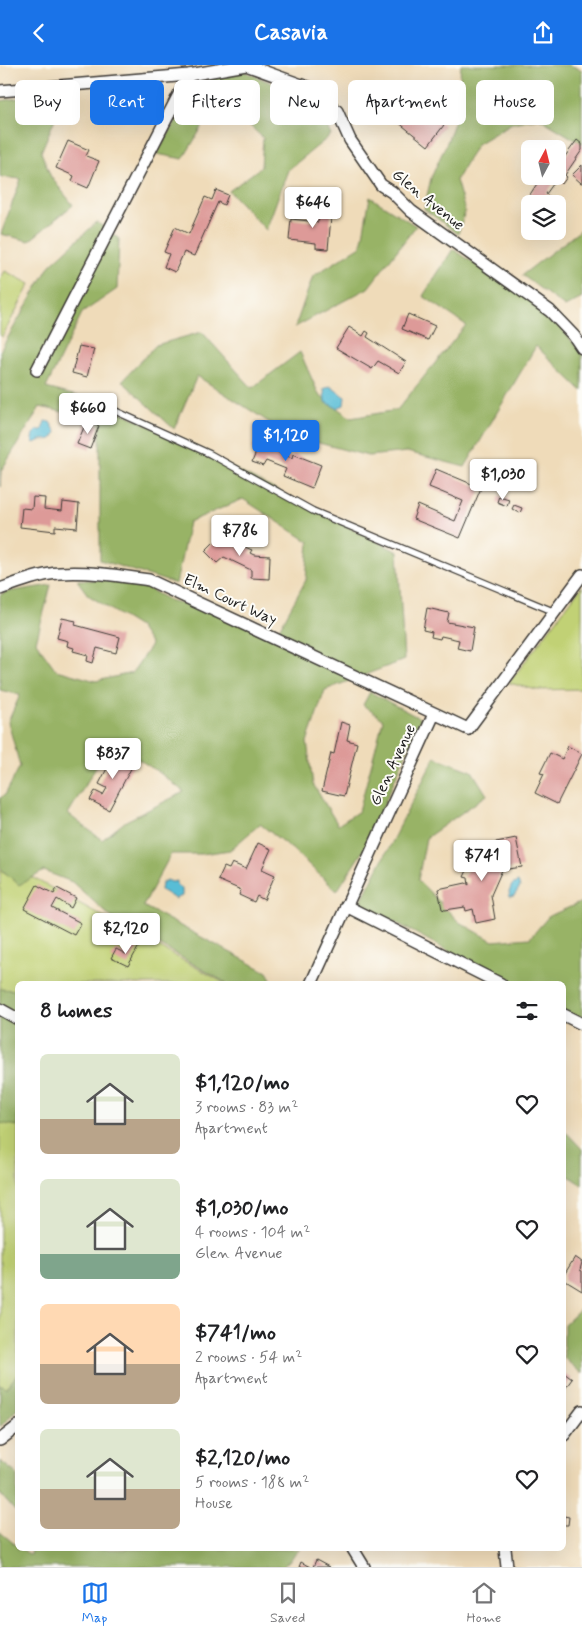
<!DOCTYPE html>
<html lang="en">
<head>
<meta charset="utf-8">
<style>
	:root { --surface:#fff; --page:#f2f2f2; --text:#202124; --muted:#757577; --line:#e0e0e0; --accent:#1a73e8 }
	body { margin:0; font-family:Mynerve,sans-serif; background:var(--page); color:var(--text); height:100vh; display:flex; flex-direction:column; font-size:19px; white-space:nowrap }
	* { box-sizing:border-box; margin:0 }
	p { font-size:16px; color:var(--muted) }
	.icon { flex:none; width:28px; height:28px; fill:none; stroke:currentColor; stroke-width:2; stroke-linecap:round; stroke-linejoin:round }
	.map { position:relative; flex:1; overflow:hidden }
	.details { position:absolute; left:15px; top:916px; width:551px; height:570px; display:flex; flex-direction:column; background:var(--surface); border-radius:8px; box-shadow:0 5px 20px #0002 }
	.details>* { flex:none }
	.top-card { position:absolute; left:15px; top:15px; width:552px; height:45px; display:flex; gap:10px }
	.needle { width:32px; rotate:7deg }
	.buttons { position:absolute; left:521px; top:75px; display:grid; gap:10px }
	.buttons a { display:grid; place-items:center; width:45px; height:45px; border-radius:8px; background:var(--surface); box-shadow:0 5px 20px #0002; font-size:25px }
	.price { position:absolute; translate:-50% -42px; padding:0 11px; border-radius:5px; background:#fff; color:#222; font-size:16px; line-height:32px; filter:drop-shadow(0 1px 2px #0008) }
	.price::after { content:''; position:absolute; left:50%; top:30px; width:15px; height:11px; margin-left:-8px; background:inherit; clip-path:polygon(0 0,100% 0,50% 100%) }
	.price.active { background:var(--accent); color:#fff }
	ul { padding:0; list-style:none }
	li { display:flex; align-items:center; gap:15px; height:125px; padding:0 25px }
	li span { display:grid; place-items:center; flex:none; width:140px; height:100px; border-radius:8px; color:#555 }
	li>.icon { margin-inline-start:auto }
	span .icon { width:60px; height:60px; fill:#fffc; stroke-width:1 }
	li b { font-size:21px }
	h2 { display:flex; justify-content:space-between; align-items:center; height:60px; padding:0 25px; font-size:21px }
	.chip { padding:0 18px; border-radius:8px; background:var(--surface); box-shadow:0 5px 20px #0002; font-size:18px; line-height:45px }
	.chip.active { background:var(--accent); color:#fff }
	header { display:flex; justify-content:space-between; align-items:center; height:65px; padding:0 25px; background:var(--accent); color:#fff; font-size:22px; font-weight:700 }
	.tabs { display:flex; justify-content:space-around; align-items:center; height:70px; border-top:1px solid var(--line); background:var(--surface); font-size:14px; color:var(--muted) }
	.tabs a { display:grid; justify-items:center; gap:2px }
	.tabs .active { color:var(--accent) }
	.map>svg:first-child { display:block }
	.green { fill:#c1d174; stroke:#6e7648 }
	.forest { fill:#98b366; stroke:#5a6841; fill-rule:evenodd }
	.water { fill:#58bdd6; stroke:#3a6c79 }
	.building { fill:#dd9a98 }
	.lines { fill:none; stroke-linecap:round; stroke-linejoin:round }
	.lane-casing { stroke:#3c3934; stroke-width:8 }
	.street-casing { stroke:#3c3934; stroke-width:14 }
	.lane { stroke:#fff; stroke-width:5.5 }
	.street { stroke:#fff; stroke-width:11 }
	.labels { text-anchor:middle; dominant-baseline:central; stroke-width:4; stroke-linejoin:round; paint-order:stroke }
	.street-label { font-size:16px; fill:#1c1c1c; stroke:#fdfcf7 }
</style>
</head>
<body>
<header><svg class="icon" aria-label="back" viewBox="0 0 24 24"><path d="M15 5l-7 7 7 7"/></svg>Casavia<svg class="icon" aria-label="share" viewBox="0 0 24 24"><path d="M12 15V3M7 8l5-5 5 5M5 13v7h14v-7"/></svg></header>
<div class="map">
<svg width="582" height="1502" viewBox="0 0 582 1502">
	<rect width="100%" height="100%" fill="#fdfcf7"/>
	<filter id="ink" filterUnits="userSpaceOnUse"><feTurbulence type="fractalNoise" baseFrequency=".02" numOctaves="2"/><feDisplacementMap in="SourceGraphic" scale="10" xChannelSelector="R" yChannelSelector="G"/><feConvolveMatrix kernelMatrix="1 2 1 2 8 2 1 2 1" color-interpolation-filters="sRGB"/></filter>
	<filter id="wash" filterUnits="userSpaceOnUse"><feTurbulence type="fractalNoise" baseFrequency=".0096" numOctaves="4" result="noise"/><feDisplacementMap in="SourceGraphic" scale="20" xChannelSelector="R" yChannelSelector="G"/><feGaussianBlur stdDeviation="1.12" result="paint"/><feColorMatrix in="noise" values="0 0 0 0 0 0 0 0 0 0 0 0 0 0 0 0 0 1.4 0 .05"/><feComposite in="paint" operator="in"/></filter>
	<g filter="url(#wash)">
		<rect width="100%" height="100%" fill="#efdbb9"/>
		<g class="green">
			<polygon points="5,206 30,219 2,272 0,270 0,215"/>
			<polygon points="582,521 582,624 537,625 509,618"/>
			<polygon points="15,803 226,919 18,919 18,1334 0,1352 0,805 11,811"/>
		</g>
		<g class="forest">
			<polygon points="461,0 570,0 582,5 582,79 539,53 512,58 477,79 456,115 465,146 458,169 424,144 431,113 448,75 457,49"/>
			<polygon points="241,5 314,36 331,70 288,105 266,165 229,126 261,102 263,73 220,32 183,94 157,89 198,17"/>
			<polygon points="67,25 41,87 51,112 73,140 29,176 1,169 21,114 0,112 0,36"/>
			<polygon points="370,132 416,161 368,223 295,262 313,211 361,181"/>
			<path d="M97 157 119 174 117 224 82 248 46 323 104 338 398 487 404 595 325 625 307 677 313 719 338 760 359 746 383 655 363 640 370 627 421 654 366 781 337 826 292 784 260 759 230 785 202 789H171L143 841 267 907 274 919H228L111 852 72 817 44 806 19 820 0 803V733L5 730 20 701 8 657 20 630 0 625V530L6 527 51 520 36 577 56 605 96 616 132 608 151 580 139 562 88 530 77 515H133L169 535 278 566 306 515 309 477 243 434 189 457 176 519 100 495V355L40 342 1 406 0 422V286L50 200ZM108 682 127 687 160 708 184 727 126 756 102 775 68 749Z"/>
			<polygon points="582,164 582,233 565,242 522,210"/>
			<polygon points="453,184 552,251 582,289 582,326 536,281 465,402 407,387 368,391 289,370 197,311 174,364 122,316 156,280 202,267 252,323 300,287 319,330 351,353 397,345 466,260 423,231"/>
			<polygon points="435,692 472,706 487,730 426,773 418,815 459,857 493,876 530,873 549,851 582,837 582,952 564,947 564,919 509,919 360,838"/>
			<polygon points="0,924 17,925 17,1061 0,1058"/>
			<polygon points="564,1065 582,1084 582,1120 564,1108"/>
			<polygon points="582,1243 582,1309 564,1293 564,1260"/>
			<polygon points="17,1310 17,1344 0,1362 0,1320 6,1323"/>
			<polygon points="0,1396 17,1409 17,1448 0,1429"/>
			<polygon points="0,1467 17,1481 18,1484 22,1484 30,1490 31,1484 300,1484 283,1502 0,1502"/>
		</g>
		<g class="water">
			<polygon points="330,321 345,332 344,340 337,343 325,337 324,324"/>
			<path d="M45 356 50 357 56 367C53 377 49 374 41 375 39 376 36 377 34 378L32 374 33 369 37 365H42Z"/>
			<polygon points="167,815 172,817 177,816 177,820 182,823 182,831 175,834 161,825 162,818"/>
			<polygon points="518,817 520,822 514,831 510,832 509,827 512,820"/>
		</g>
		<g id="blocks">
			<g class="building">
				<polygon points="397,27 408,36 411,32 419,38 418,39 444,60 428,81 383,45"/>
				<polygon points="577,75 582,79 582,85 565,110 567,112 562,119 556,115 546,129 557,136 555,139 540,139 529,131 542,111 558,111 558,101"/>
				<polygon points="68,76 89,85 86,91 99,96 88,123 72,116 74,111 56,103"/>
				<polygon points="582,100 582,118 581,118 572,110"/>
				<polygon points="216,125 228,130 224,140 218,137 194,191 184,187 175,207 164,202 169,189 164,187 175,162 189,169 205,132 212,135"/>
				<polygon points="320,141 332,142 328,184 316,183 316,178 289,175 291,154 318,157"/>
				<polygon points="408,249 435,261 428,275 402,264"/>
				<polygon points="349,262 363,271 366,266 369,268 367,272 406,297 399,308 378,296 372,304 336,283"/>
				<polygon points="79,281 94,284 87,312 72,308"/>
				<polygon points="87,355 99,361 90,384 77,379"/>
				<polygon points="258,370 282,380 278,387 292,393 293,389 321,400 312,423 283,411 286,404 266,396 263,401 252,397 257,385 252,383"/>
				<polygon points="436,404 481,423 460,473 413,454 418,440 455,456 463,436 429,422"/>
				<polygon points="499,431 509,434 507,441 497,437"/>
				<polygon points="33,432 45,433 44,444 62,446 63,437 79,439 77,463 55,461 55,466 20,462 22,443 32,444"/>
				<polygon points="514,440 522,443 520,448 512,444"/>
				<polygon points="222,469 237,483 238,479 252,485 250,488 254,490 270,491 269,514 251,513 251,505 224,492 217,498 205,486"/>
				<polygon points="427,543 449,548 447,557 474,562 470,586 457,583 459,575 441,571 440,574 431,572 432,567 423,565"/>
				<polygon points="62,553 76,556 75,560 120,572 116,588 97,583 93,598 87,596 88,590 73,586 74,583 67,581 68,576 57,573"/>
				<polygon points="341,657 350,660 347,675 357,678 344,731 322,726 331,688 334,689"/>
				<polygon points="568,681 582,689 557,739 535,728 544,709 540,708 550,688 562,694"/>
				<polygon points="116,686 135,696 109,745 90,735 95,726 103,730 107,723 99,719"/>
				<polygon points="516,773 522,802 502,805 491,830 495,854 476,858 473,844 466,846 465,842 445,845 442,844 438,824 466,818 469,820 468,813 464,812 470,799 478,798 481,792 487,795 496,777"/>
				<polygon points="258,778 271,784 262,804 275,810 264,835 257,831 254,837 239,830 241,825 218,815 224,802 229,804 232,798 246,804"/>
				<polygon points="37,820 54,829 57,823 76,833 71,843 57,834 52,843 81,858 74,870 24,844"/>
				<polygon points="132,877 139,881 128,901 111,893 116,884 126,889"/>
				<polygon points="575,1192 582,1197 580,1205 582,1206 582,1226 564,1215 564,1210"/>
				<polygon points="564,1308 572,1314 564,1325"/>
				<polygon points="564,1451 569,1452 568,1460 564,1460"/>
				<polygon points="316,1495 329,1502 313,1502"/>
				<polygon points="301,1497 310,1502 299,1502"/>
			</g>
		</g>
	</g>
	<g filter="url(#ink)">
		<use href="#blocks" fill-opacity="0" stroke="#3c3934" stroke-width="1"/>
		<g class="lines">
			<g class="lane-casing">
				<polyline id="lane" points="111,344 210,389 313,446 555,547"/>
			</g>
			<g class="street-casing">
				<g id="street">
					<polyline points="0,26 189,10 246,0 310,23 337,46 350,75 381,120 392,127 411,146 550,246 574,271 582,283"/>
					<polyline points="37,305 189,10"/>
					<path d="M0 524C19 517 40 509 60 508 90 506 120 511 149 515L468 664 582 510"/>
					<polyline points="346,841 501,919"/>
					<polyline points="311,919 434,649"/>
					<polyline points="0,944 18,954"/>
					<polyline points="564,950 582,959"/>
					<polyline points="564,1370 582,1346"/>
					<polyline points="0,1375 18,1361"/>
					<polyline points="353,1484 364,1502"/>
					<polyline points="505,1484 507,1502"/>
				</g>
			</g>
			<use href="#lane" class="lane"/>
			<use href="#street" class="street"/>
		</g>
	</g>
	<g class="labels">
		<g class="street-label">
			<text transform="translate(428 135) rotate(39)">Glen Avenue</text>
			<text transform="translate(230 535) rotate(25)">Elm Court Way</text>
			<text transform="translate(393 700) rotate(-65)">Glen Avenue</text>
		</g>
	</g>
</svg>
<div class="buttons">
<a><svg class="needle" viewBox="-14 -14 28 28"><path d="M0-13l5 13h-10z" fill="#e53935"/><path d="M0 13l5-13h-10z" fill="#757577"/></svg></a>
<a><svg class="icon" aria-label="layers" viewBox="0 0 24 24"><path d="M12 4l9 5-9 5-9-5zM3 14l9 5 9-5"/></svg></a>
</div>
<b class="price" style="left:313px;top:164px">$646</b>
<b class="price" style="left:88px;top:370px">$660</b>
<b class="price active" style="left:286px;top:397px">$1,120</b>
<b class="price" style="left:503px;top:436px">$1,030</b>
<b class="price" style="left:240px;top:492px">$786</b>
<b class="price" style="left:113px;top:715px">$837</b>
<b class="price" style="left:482px;top:817px">$741</b>
<b class="price" style="left:126px;top:890px">$2,120</b>
<div class="top-card">
<a class="chip">Buy</a>
<a class="chip active">Rent</a>
<a class="chip">Filters</a>
<a class="chip">New</a>
<a class="chip">Apartment</a>
<a class="chip">House</a>
</div>
<section class="details">
<h2>8 homes<svg class="icon" aria-label="filters" viewBox="0 0 24 24"><path d="M4 7h16M4 17h16"/><circle cx="9" cy="7" r="2"/><circle cx="15" cy="17" r="2"/></svg></h2>
<ul>
<li><span style="background:linear-gradient(#dfe7d0 65%,#b9a48a 0)"><svg class="icon" aria-label="home" viewBox="0 0 24 24"><path d="M3 11l9-7 9 7M6 9v11h12V9"/></svg></span><div><b>$1,120/mo</b><p>3 rooms · 83 m²</p><p>Apartment</p></div><svg class="icon" aria-label="heart" viewBox="0 0 24 24"><path d="M12 20l-8-8c-3-5 5-10 8-4 3-6 11-1 8 4z"/></svg></li>
<li><span style="background:linear-gradient(#dfe7d0 75%,#7fa58c 0)"><svg class="icon" aria-label="home" viewBox="0 0 24 24"><path d="M3 11l9-7 9 7M6 9v11h12V9"/></svg></span><div><b>$1,030/mo</b><p>4 rooms · 104 m²</p><p>Glen Avenue</p></div><svg class="icon" aria-label="heart" viewBox="0 0 24 24"><path d="M12 20l-8-8c-3-5 5-10 8-4 3-6 11-1 8 4z"/></svg></li>
<li><span style="background:linear-gradient(#ffd9b3 60%,#b9a48a 0)"><svg class="icon" aria-label="home" viewBox="0 0 24 24"><path d="M3 11l9-7 9 7M6 9v11h12V9"/></svg></span><div><b>$741/mo</b><p>2 rooms · 54 m²</p><p>Apartment</p></div><svg class="icon" aria-label="heart" viewBox="0 0 24 24"><path d="M12 20l-8-8c-3-5 5-10 8-4 3-6 11-1 8 4z"/></svg></li>
<li><span style="background:linear-gradient(#dfe7d0 60%,#b9a48a 0)"><svg class="icon" aria-label="home" viewBox="0 0 24 24"><path d="M3 11l9-7 9 7M6 9v11h12V9"/></svg></span><div><b>$2,120/mo</b><p>5 rooms · 188 m²</p><p>House</p></div><svg class="icon" aria-label="heart" viewBox="0 0 24 24"><path d="M12 20l-8-8c-3-5 5-10 8-4 3-6 11-1 8 4z"/></svg></li>
</ul>
</section>
</div>
<nav class="tabs">
<a class="active"><svg class="icon" aria-label="map" viewBox="0 0 24 24"><path d="M3 6l6-2 6 2 6-2v14l-6 2-6-2-6 2zM9 4v14M15 6v14"/></svg>Map</a>
<a><svg class="icon" aria-label="saved" viewBox="0 0 24 24"><path d="M7 4h10v16l-5-4-5 4z"/></svg>Saved</a>
<a><svg class="icon" aria-label="home" viewBox="0 0 24 24"><path d="M3 11l9-7 9 7M6 9v11h12V9"/></svg>Home</a>
</nav>
</body>
</html>
